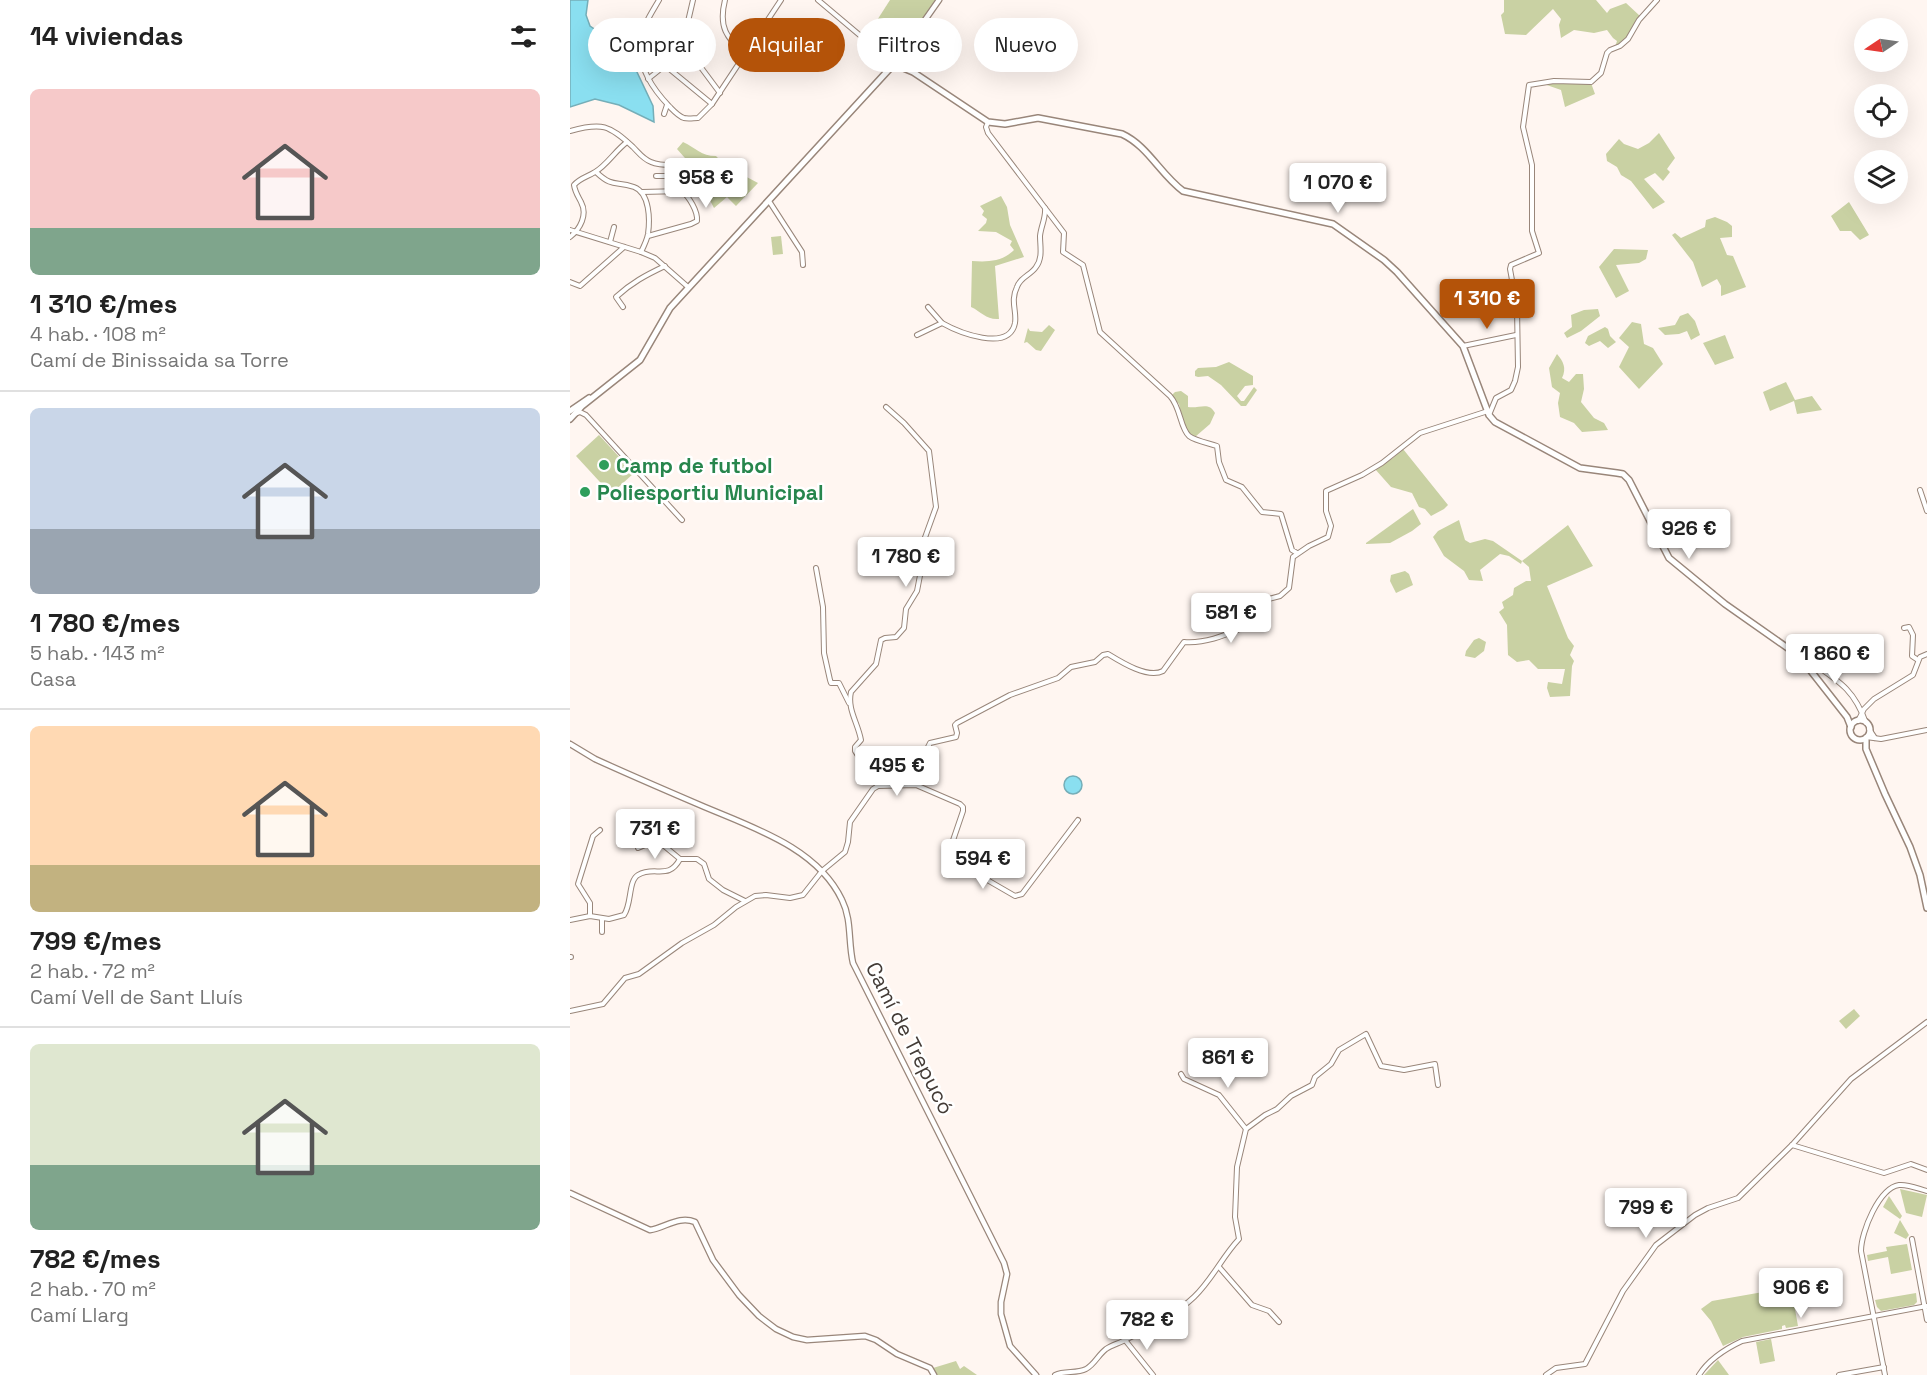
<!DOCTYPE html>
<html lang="es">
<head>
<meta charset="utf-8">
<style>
	:root { --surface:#fff; --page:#f6f6f6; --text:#222; --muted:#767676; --line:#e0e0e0; --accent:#b45309 }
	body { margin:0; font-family:"Space Grotesk",sans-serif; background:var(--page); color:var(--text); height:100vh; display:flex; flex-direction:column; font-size:22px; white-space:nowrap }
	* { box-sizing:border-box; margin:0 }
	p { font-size:20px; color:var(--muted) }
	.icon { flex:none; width:33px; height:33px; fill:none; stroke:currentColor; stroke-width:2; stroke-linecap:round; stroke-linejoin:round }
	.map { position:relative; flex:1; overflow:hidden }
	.panel { display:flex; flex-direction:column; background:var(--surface); width:570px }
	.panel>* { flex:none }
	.banner { position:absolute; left:18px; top:18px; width:570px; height:54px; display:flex; gap:12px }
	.needle { width:39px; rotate:257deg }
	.fabs { position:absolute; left:1284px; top:18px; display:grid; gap:12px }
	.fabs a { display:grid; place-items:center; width:54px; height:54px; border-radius:50%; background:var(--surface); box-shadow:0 6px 24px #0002; font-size:30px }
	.price { position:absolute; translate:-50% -51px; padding:0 14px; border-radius:6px; background:#fff; color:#222; font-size:20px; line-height:39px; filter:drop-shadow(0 2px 3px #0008) }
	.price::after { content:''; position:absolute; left:50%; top:36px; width:18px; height:14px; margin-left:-9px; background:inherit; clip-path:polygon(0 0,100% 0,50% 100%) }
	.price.current { background:var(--accent); color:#fff }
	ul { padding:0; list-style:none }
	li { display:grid; align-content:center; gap:12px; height:318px; padding:0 30px }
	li+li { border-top:2px solid var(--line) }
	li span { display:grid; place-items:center; height:186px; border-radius:9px; color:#555 }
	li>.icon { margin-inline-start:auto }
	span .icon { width:108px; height:108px; fill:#fffc; stroke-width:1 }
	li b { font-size:26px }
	h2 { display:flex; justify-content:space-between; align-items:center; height:72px; padding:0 30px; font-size:26px }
	.chip { padding:0 21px; border-radius:27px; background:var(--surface); box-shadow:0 6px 24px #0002; font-size:21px; line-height:54px }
	.chip.current { background:var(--accent); color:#fff }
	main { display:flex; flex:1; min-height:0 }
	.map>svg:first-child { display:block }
	.green { fill:#c9d1a3 }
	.water { fill:#8adff0; stroke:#75aeb8; stroke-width:1.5 }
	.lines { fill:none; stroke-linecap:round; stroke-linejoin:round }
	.minor-casing { stroke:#99867a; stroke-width:6 }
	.tertiary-casing { stroke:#99867a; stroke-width:7 }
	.secondary-casing { stroke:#99867a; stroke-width:8 }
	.minor { stroke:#fff; stroke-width:4 }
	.tertiary { stroke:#fff; stroke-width:4.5 }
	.secondary { stroke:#fff; stroke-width:5 }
	.leisure-dot { fill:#2e9e5b; stroke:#fff; stroke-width:2 }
	.labels { text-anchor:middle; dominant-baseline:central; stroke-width:5; stroke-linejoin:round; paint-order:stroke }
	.leisure-label { font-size:21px; font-weight:bold; fill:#27864d; stroke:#fff; text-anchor:start }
	.street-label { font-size:21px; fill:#433b36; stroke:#fff }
</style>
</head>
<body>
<main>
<section class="panel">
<h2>14 viviendas<svg class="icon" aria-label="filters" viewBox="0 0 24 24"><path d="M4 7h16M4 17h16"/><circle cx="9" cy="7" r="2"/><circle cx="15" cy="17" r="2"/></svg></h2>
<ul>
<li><span style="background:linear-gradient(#f6c9c9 75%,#7fa58c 0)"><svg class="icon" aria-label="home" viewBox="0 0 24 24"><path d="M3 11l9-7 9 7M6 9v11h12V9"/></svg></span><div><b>1 310 €/mes</b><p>4 hab. · 108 m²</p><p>Camí de Binissaida sa Torre</p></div></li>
<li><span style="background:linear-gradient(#c9d6e8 65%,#9aa5b1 0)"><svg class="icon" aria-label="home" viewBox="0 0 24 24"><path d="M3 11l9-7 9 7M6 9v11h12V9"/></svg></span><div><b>1 780 €/mes</b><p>5 hab. · 143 m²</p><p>Casa</p></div></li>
<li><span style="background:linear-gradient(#ffd9b3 75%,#c2b280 0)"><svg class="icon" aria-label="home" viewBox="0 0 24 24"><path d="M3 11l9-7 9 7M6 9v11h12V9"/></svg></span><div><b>799 €/mes</b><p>2 hab. · 72 m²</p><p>Camí Vell de Sant Lluís</p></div></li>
<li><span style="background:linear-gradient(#dfe7d0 65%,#7fa58c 0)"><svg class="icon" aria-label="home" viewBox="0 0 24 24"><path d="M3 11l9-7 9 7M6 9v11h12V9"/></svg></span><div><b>782 €/mes</b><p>2 hab. · 70 m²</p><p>Camí Llarg</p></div></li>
</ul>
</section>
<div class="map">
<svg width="1357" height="1375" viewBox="0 0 1357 1375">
	<rect width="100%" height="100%" fill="#fff6f1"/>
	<g class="green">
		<polygon points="320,0 366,0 335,45 304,25"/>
		<polygon points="934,0 1026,0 1037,13 1040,9 1056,3 1070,16 1055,41 1045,47 1047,41 1043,38 1037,30 1024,33 1004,30 991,38 989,25 991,19 983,9 956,35 935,34 931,15 934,12"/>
		<polygon points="971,83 1021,83 1025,94 995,107 991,90"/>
		<polygon points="1089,133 1105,158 1097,169 1100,172 1093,181 1085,173 1074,179 1095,202 1083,209 1061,181 1051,175 1047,167 1037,161 1036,154 1049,139 1054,144 1068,149 1079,143"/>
		<path d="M113 142C126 148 131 156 146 156L156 166 188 183 166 206 157 197 144 208 122 166 107 149Z"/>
		<path d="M431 196 437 207 440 225 454 257 425 266 429 319C416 320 412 312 401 307L402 261C417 262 432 262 444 250L440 245 442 241 426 232 408 231 416 223 417 219 412 215 414 211 410 206Z"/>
		<polygon points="1279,202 1299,235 1290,240 1281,231 1270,231 1261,216"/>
		<polygon points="1145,217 1157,222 1162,226 1162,237 1150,238 1157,255 1163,256 1176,287 1151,296 1151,286 1147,279 1132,287 1123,262 1102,235 1105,233 1111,238 1135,227 1136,220"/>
		<polygon points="211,236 213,254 203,255 201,237"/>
		<polygon points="1044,249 1078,250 1076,259 1069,263 1046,265 1059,291 1046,298 1029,267"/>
		<polygon points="1028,309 1030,316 1011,331 997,338 994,333 1002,327 1001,315 1014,310"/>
		<polygon points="1118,313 1125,321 1130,335 1121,340 1117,331 1109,334 1095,335 1088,328 1105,325 1110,316"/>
		<polygon points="1062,322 1071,324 1074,344 1083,348 1093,364 1069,389 1049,367 1059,347 1049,338"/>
		<polygon points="479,325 485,330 471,351 466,350 457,342 454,343 458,328 460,331 472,332"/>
		<polygon points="1035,327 1038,329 1040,336 1046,342 1038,348 1030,341 1019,346 1015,343 1018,336"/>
		<polygon points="1155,335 1164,358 1145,365 1133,343"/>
		<path d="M987 354C993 361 997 368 992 378L999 382 1006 374H1013L1014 389 1011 402 1024 418 1034 423 1038 430 1012 432 1004 423 990 417 988 403 990 393 982 387 979 368Z"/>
		<polygon points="659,362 683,376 683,385 675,386 667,396 671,401 674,401 684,387 687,390 676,406 671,406 651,385 638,376 628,377 625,376 625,371 628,368 646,367"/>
		<polygon points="1216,382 1225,400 1242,396 1252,410 1227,414 1224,401 1200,411 1193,392"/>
		<path d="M611 391 618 396V407C629 409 639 401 645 413L640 424 625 437 615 430 609 404 601 396 605 392Z"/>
		<polygon points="29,435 64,473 41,494 6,456"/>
		<polygon points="833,449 878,505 874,509 861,516 855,509 849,507 842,493 821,487 805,469 823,458"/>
		<polygon points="843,509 851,524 842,531 820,543 796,544 796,543"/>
		<polygon points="889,520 895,540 900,543 915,539 923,541 952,561 998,525 1023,566 977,586 998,638 1004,646 1000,655 1004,661 1002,666 1000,696 980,697 977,688 978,682 992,684 995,669 968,669 959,660 947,662 938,655 937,625 929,612 934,608 932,602 943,595 944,588 956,581 961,581 959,567 952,561 951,564 939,556 930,554 910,570 913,581 899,580 894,571 874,556 863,537 868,531"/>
		<polygon points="835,571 839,574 843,585 826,593 820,581 821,575"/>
		<polygon points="909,638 916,642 914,651 905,658 895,656 896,651 904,640"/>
		<polygon points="1284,1009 1290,1016 1276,1029 1269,1021"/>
		<polygon points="1330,1189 1357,1195 1352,1217 1336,1213"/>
		<polygon points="1319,1196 1332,1216 1330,1219 1313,1207"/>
		<polygon points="1330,1220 1339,1235 1336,1239 1324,1233"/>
		<polygon points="1337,1244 1342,1270 1321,1274 1318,1257 1298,1261 1297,1255 1317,1251 1316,1247"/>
		<polygon points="1221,1287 1228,1326 1216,1328 1215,1325 1212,1326 1212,1329 1173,1337 1153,1346 1141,1321 1131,1309 1142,1301"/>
		<polygon points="1346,1293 1347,1302 1344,1305 1311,1311 1307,1307 1305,1300"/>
		<polygon points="1201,1339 1205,1361 1190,1364 1186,1342"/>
		<polygon points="1148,1360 1159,1375 1134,1375"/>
		<polygon points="386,1361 390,1369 394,1366 407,1375 366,1375 363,1368"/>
	</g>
	<g class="water">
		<polygon points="0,0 18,0 16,15 20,26 57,51 83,106 84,122 49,105 25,99 0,107"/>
		<circle cx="503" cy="785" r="9"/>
	</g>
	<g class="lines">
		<g class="minor-casing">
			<g id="minor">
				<path d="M89 0C81 14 72 26 71 43 68 68 83 89 99 106 103 110 108 116 114 118 118 119 124 118 128 118L142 104 211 0"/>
				<polyline points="123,0 116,30 118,50 150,93"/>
				<path d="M155 0C148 28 157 37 175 56"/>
				<polyline points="248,0 324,64"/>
				<polyline points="73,33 116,30"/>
				<polyline points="78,79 93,67 97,67 142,104"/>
				<polyline points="94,114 97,105"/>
				<path d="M0 131C32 122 39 125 63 147 69 153 73 159 81 162 92 167 106 164 118 166L120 172 118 176H86"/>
				<path d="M26 172C44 189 46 180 64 187 80 193 80 220 78 234 77 240 74 246 71 252"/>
				<path d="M72 192 112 191C119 197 128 211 127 221L121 224 78 236"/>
				<polyline points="199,201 232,252 233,265"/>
				<path d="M475 208 494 233 493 252 513 265 530 332 600 396C611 408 610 428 619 436 626 441 638 443 647 446L649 462 656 480 672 487 692 512 711 514 722 550 727 553"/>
				<polyline points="0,230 71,252 85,258 118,287"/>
				<path d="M0 237C10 229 18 215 11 202 8 196 5 192 4 185 10 178 17 177 25 172 37 165 45 151 57 142"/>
				<polyline points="40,242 44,227"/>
				<polyline points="0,282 10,286 54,247"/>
				<path d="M53 307 46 297C61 283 76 275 95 266"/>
				<polyline points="358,307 372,323"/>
				<path d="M347 335 372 323C388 332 439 353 445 323 447 311 440 301 447 287 450 277 461 275 466 267 473 258 470 246 470 236 471 226 476 218 475 208L418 133 416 127 418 122"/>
				<polyline points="893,346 946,335"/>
				<polyline points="5,414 10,412 16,415 112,520"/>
				<polyline points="919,415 926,398 941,390 945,381 948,367 947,308 940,269 941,265 969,253 962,231 962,165 953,127 959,85 984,81 1021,82 1031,73 1037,53 1040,50 1050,46 1058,39 1069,20 1087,0"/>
				<polyline points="1350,490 1357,511"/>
				<polyline points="246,568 253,607 254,653 260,680 261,683 269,683 279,703"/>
				<polyline points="1334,628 1339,627 1343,635 1342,656 1348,660"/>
				<path d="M1237 666 1244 664C1272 683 1285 692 1296 723"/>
				<polyline points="1288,721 1294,709 1304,699 1343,675 1350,657 1357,654"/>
				<polyline points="1299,729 1305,738"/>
				<polyline points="1296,737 1311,739 1357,730"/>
				<path d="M346 785 355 753 360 743 386 737 387 733 385 725 387 723 440 695 488 678 501 667 525 662 533 655 538 654C551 662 578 679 593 671L614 642C641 644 663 631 687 622L699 599 710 596 719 588 723 557 739 546 758 537 761 526 756 511V491L792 475 812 463 850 433 918 411"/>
				<path d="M308 786 285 751V747L291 740C288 723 277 709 281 692L306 664 311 640 315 638 326 637 334 628 336 609 347 591 353 560V543L366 507 359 451 334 423 316 407"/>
				<polyline points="85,826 87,840"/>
				<polyline points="68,848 87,840 110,859"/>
				<polyline points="20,916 20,903 8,884 23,836 30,830"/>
				<path d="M0 920 20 916 39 919 54 915C62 904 58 881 68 875 85 865 98 881 110 859H127L134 864 139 879 153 890 175 901"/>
				<polyline points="32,932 32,919"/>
				<polyline points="0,957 1,957"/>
				<polyline points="0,1011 33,1004 55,978 69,974 112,943 144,925 166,907 185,896 196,895 220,898 233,895 252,871 275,852 278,842 280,822 303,789 308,786 346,785 390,804 393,807 393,811 378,855 381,859 445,896 452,894 508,820"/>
				<polyline points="611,1074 614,1079 649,1095 676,1129"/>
				<polyline points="1222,1145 1314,1173 1341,1164 1357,1170"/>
				<polyline points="1342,1239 1357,1320"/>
				<polyline points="649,1267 682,1305 699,1311 709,1322"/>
				<polyline points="555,1340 583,1375"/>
				<path d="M485 1375C495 1370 506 1374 516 1369 525 1364 528 1355 536 1349 542 1345 550 1343 557 1339 580 1328 605 1315 624 1297 642 1280 652 1257 669 1239L665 1217 667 1167 676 1129 695 1115 707 1109 721 1096 742 1085 745 1077 761 1064 769 1050 796 1034 811 1066 834 1070 865 1064 868 1085"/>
				<polyline points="976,1375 986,1368 1015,1364 1053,1291 1086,1245 1125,1215 1138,1208 1168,1198 1222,1145 1281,1079 1357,1022"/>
				<path d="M1129 1375C1139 1359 1155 1349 1172 1341L1357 1306"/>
				<polyline points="1269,1375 1314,1367"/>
				<path d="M1315 1375 1291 1251C1291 1232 1309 1188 1329 1185 1338 1184 1349 1189 1357 1191"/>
			</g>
		</g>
		<g class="tertiary-casing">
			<g id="tertiary">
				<polyline points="324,64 369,0"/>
				<path d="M0 744 25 759C60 775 95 790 130 805 181 827 247 847 272 900 282 920 278 942 283 963L434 1263 437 1274 431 1302V1314L440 1346 466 1375"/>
				<path d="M0 1193 80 1230C95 1228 109 1215 125 1222L143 1260 169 1295 189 1316 206 1329 223 1337 237 1340 295 1336 306 1340 327 1354 360 1368 364 1375"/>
			</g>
		</g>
		<g class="secondary-casing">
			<g id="secondary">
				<polyline points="0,411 19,398"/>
				<path d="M0 419 12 406 70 360 100 308 324 64 343 72 418 122 435 124 468 118 552 134C578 146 590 174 613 191L763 224 814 260 827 272 893 346 919 415 925 422 1010 468 1047 473 1053 474 1059 480 1099 558 1155 604 1222 651 1237 666 1277 717 1281 727"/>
				<circle cx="1290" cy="730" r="10"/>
				<polyline points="1296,738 1296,749 1315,794 1340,847 1350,875 1357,908"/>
			</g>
		</g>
		<use href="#minor" class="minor"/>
		<use href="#tertiary" class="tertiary"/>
		<use href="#secondary" class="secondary"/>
	</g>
	<g class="leisure-dot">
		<circle cx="34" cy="465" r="6"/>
		<circle cx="15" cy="492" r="6"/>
	</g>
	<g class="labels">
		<g class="leisure-label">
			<text x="46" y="465">Camp de futbol</text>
			<text x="27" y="492">Poliesportiu Municipal</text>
		</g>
		<g class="street-label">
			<text transform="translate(340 1038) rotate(63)">Camí de Trepucó</text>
		</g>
	</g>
</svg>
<div class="fabs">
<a><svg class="needle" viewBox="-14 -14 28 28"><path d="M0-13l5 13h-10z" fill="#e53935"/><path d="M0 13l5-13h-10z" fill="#767676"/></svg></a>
<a><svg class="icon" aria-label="locate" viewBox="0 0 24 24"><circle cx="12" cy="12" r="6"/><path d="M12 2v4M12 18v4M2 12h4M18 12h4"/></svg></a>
<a><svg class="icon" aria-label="layers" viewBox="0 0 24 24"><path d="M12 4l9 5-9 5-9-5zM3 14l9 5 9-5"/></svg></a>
</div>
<b class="price" style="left:136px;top:209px">958 €</b>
<b class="price" style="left:768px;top:214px">1 070 €</b>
<b class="price current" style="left:917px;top:330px">1 310 €</b>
<b class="price" style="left:1119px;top:560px">926 €</b>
<b class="price" style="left:336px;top:588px">1 780 €</b>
<b class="price" style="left:661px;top:644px">581 €</b>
<b class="price" style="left:1265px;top:685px">1 860 €</b>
<b class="price" style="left:327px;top:797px">495 €</b>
<b class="price" style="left:85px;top:860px">731 €</b>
<b class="price" style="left:413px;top:890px">594 €</b>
<b class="price" style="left:658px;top:1089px">861 €</b>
<b class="price" style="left:1076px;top:1239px">799 €</b>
<b class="price" style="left:1231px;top:1319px">906 €</b>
<b class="price" style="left:577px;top:1351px">782 €</b>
<div class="banner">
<a class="chip">Comprar</a>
<a class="chip current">Alquilar</a>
<a class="chip">Filtros</a>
<a class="chip">Nuevo</a>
</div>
</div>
</main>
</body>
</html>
